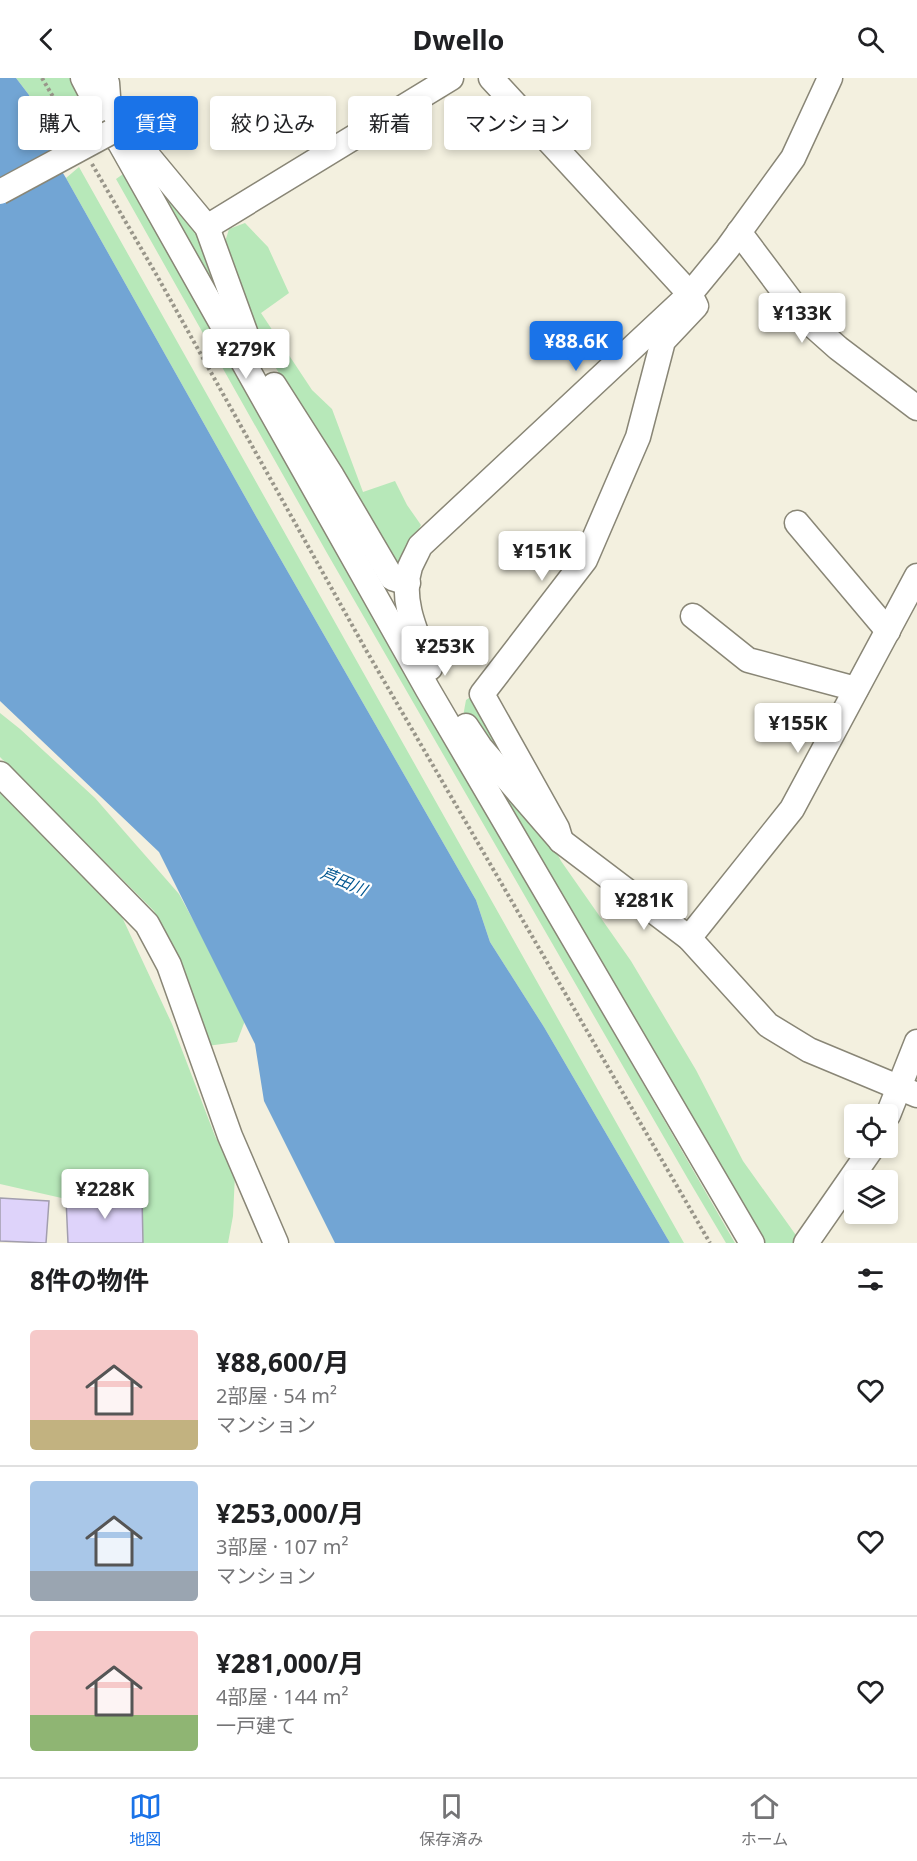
<!DOCTYPE html>
<html lang="ja">
<head>
<meta charset="utf-8">
<style>
	:root { --surface:#fff; --page:#f2f2f2; --text:#202124; --muted:#757577; --line:#e0e0e0; --accent:#1a73e8 }
	body { margin:0; font-family:"Noto Sans","Noto Sans JP",sans-serif; background:var(--page); color:var(--text); height:100vh; display:flex; flex-direction:column; font-size:22px; white-space:nowrap }
	* { box-sizing:border-box; margin:0 }
	p { font-size:20px; color:var(--muted) }
	.icon { flex:none; width:33px; height:33px; fill:none; stroke:currentColor; stroke-width:2; stroke-linecap:round; stroke-linejoin:round }
	.map { position:relative; height:1165px; overflow:hidden }
	.sheet { display:flex; flex-direction:column; background:var(--surface); flex:1 }
	.sheet>* { flex:none }
	.guide { position:absolute; left:18px; top:18px; width:600px; height:54px; display:flex; gap:12px }
	.fabs { position:absolute; left:844px; top:1026px; display:grid; gap:12px }
	.fabs a { display:grid; place-items:center; width:54px; height:54px; border-radius:6px; background:var(--surface); box-shadow:0 3px 9px #0003; font-size:30px }
	.price { position:absolute; translate:-50% -51px; padding:0 14px; border-radius:6px; background:#fff; color:#222; font-size:20px; line-height:39px; filter:drop-shadow(0 2px 3px #0008) }
	.price::after { content:''; position:absolute; left:50%; top:36px; width:18px; height:14px; margin-left:-9px; background:inherit; clip-path:polygon(0 0,100% 0,50% 100%) }
	.price.on { background:var(--accent); color:#fff }
	ul { padding:0; list-style:none }
	li { display:flex; align-items:center; gap:18px; height:150px; padding:0 30px }
	li+li { border-top:2px solid var(--line) }
	li span { display:grid; place-items:center; flex:none; width:168px; height:120px; border-radius:6px; color:#555 }
	li>.icon { margin-inline-start:auto }
	span .icon { width:72px; height:72px; fill:#fffc; stroke-width:1 }
	li b { font-size:26px }
	h2 { display:flex; justify-content:space-between; align-items:center; height:72px; padding:0 30px; font-size:26px }
	.pill { padding:0 21px; border-radius:6px; background:var(--surface); box-shadow:0 3px 9px #0003; font-size:21px; line-height:54px }
	.pill.on { background:var(--accent); color:#fff }
	header { display:flex; justify-content:space-between; align-items:center; height:78px; padding:0 30px; background:var(--surface); font-size:27px; font-weight:700 }
	.menu { display:flex; justify-content:space-around; align-items:center; height:84px; border-top:2px solid var(--line); background:var(--surface); font-size:16px; color:var(--muted) }
	.menu a { display:grid; justify-items:center; gap:3px }
	.menu .on { color:var(--accent) }
	.map>svg:first-child { display:block }
	.green { fill:#b7e8b9 }
	.water { fill:#72a5d4 }
	.building { fill:#ded3fa; stroke:#a29eae; stroke-width:1.5 }
	.lines { fill:none; stroke-linecap:round; stroke-linejoin:round }
	.minor-casing { stroke:#898676; stroke-width:27 }
	.path { stroke:#99968a; stroke-width:4; stroke-dasharray:3 3; stroke-linecap:butt }
	.minor { stroke:#fff; stroke-width:24 }
	.minor-bridge-casing { stroke:#898676; stroke-width:27; stroke-linecap:butt }
	.minor-bridge { stroke:#fff; stroke-width:24 }
	.labels { text-anchor:middle; dominant-baseline:central; stroke-width:4.5; stroke-linejoin:round; paint-order:stroke }
	.water-label { font-size:16px; font-style:italic; fill:#005690; stroke:#fff }
</style>
</head>
<body>
<header><svg class="icon" aria-label="back" viewBox="0 0 24 24"><path d="M15 5l-7 7 7 7"/></svg>Dwello<svg class="icon" aria-label="search" viewBox="0 0 24 24"><circle cx="10" cy="10" r="6"/><path d="M15 15l6 6"/></svg></header>
<div class="map">
<svg width="917" height="1165" viewBox="0 0 917 1165">
	<rect width="100%" height="100%" fill="#f3f0df"/>
	<g class="green">
		<polygon points="16,0 72,0 94,43 45,66 29,17"/>
		<polygon points="141,83 195,152 232,249"/>
		<polygon points="79,89 684,1165 670,1165 544,949 490,864 476,822 257,440 66,100"/>
		<polygon points="126,94 505,766 735,1165 726,1165 688,1101 327,475 116,101"/>
		<polygon points="245,145 268,169 289,215 261,235 312,312 332,331 363,414 395,403 407,427 421,447 397,491 256,257 224,167 229,151"/>
		<polygon points="475,616 561,783 631,883 696,992 743,1083 798,1160 799,1165 761,1165 460,655 466,622"/>
		<polygon points="0,635 20,651 95,720 179,816 246,940 237,964 207,968 171,868 154,833 0,679"/>
		<polygon points="0,712 83,794 122,839 172,946 215,1058 235,1097 233,1138 228,1165 143,1165 142,1118 66,1121 0,1106"/>
	</g>
	<polygon class="water" points="0,0 16,0 29,17 45,66 66,100 257,440 476,822 490,864 544,949 670,1165 335,1165 264,1023 255,966 159,774 0,623"/>
	<g class="building">
		<polygon points="142,1118 143,1165 68,1165 66,1121"/>
		<polygon points="0,1120 49,1123 46,1165 0,1163"/>
	</g>
	<g class="lines">
		<g class="minor-casing">
			<g id="minor">
				<polyline points="83,0 111,54 120,65 428,612 752,1165"/>
				<polyline points="105,0 107,5 110,45"/>
				<polyline points="491,0 690,216 696,228 663,263 638,359 585,482 482,616 557,750 561,763"/>
				<polyline points="119,56 134,61 207,149 251,270 255,278"/>
				<polyline points="207,149 451,0"/>
				<polyline points="739,154 802,238 838,270 917,330"/>
				<polyline points="274,307 332,398 392,500 408,505"/>
				<polyline points="797,445 888,553"/>
				<polyline points="693,538 748,582 856,611"/>
				<path d="M430 590C418 559 399 523 410 489 413 482 417 475 420 468L690 216 727 171 793 80 830 0"/>
				<polyline points="466,648 480,669 561,763 689,860 768,947 809,972 917,1017"/>
				<polyline points="0,696 147,846 169,887 230,1058 276,1165"/>
				<polyline points="689,860 792,731 917,498"/>
				<polyline points="888,1037 917,964"/>
				<polyline points="806,1165 872,1070"/>
			</g>
		</g>
		<g class="path">
			<polyline points="42,0 72,51"/>
			<polyline points="92,86 156,196 366,572 710,1165"/>
		</g>
		<use href="#minor" class="minor"/>
		<g class="minor-bridge-casing">
			<polyline id="minor-bridge" points="0,114 111,54"/>
		</g>
		<use href="#minor-bridge" class="minor-bridge"/>
	</g>
	<g class="labels">
		<g class="water-label">
			<text transform="translate(344 803) rotate(23)">芦田川</text>
		</g>
	</g>
</svg>
<div class="fabs">
<a><svg class="icon" aria-label="locate" viewBox="0 0 24 24"><circle cx="12" cy="12" r="6"/><path d="M12 2v4M12 18v4M2 12h4M18 12h4"/></svg></a>
<a><svg class="icon" aria-label="layers" viewBox="0 0 24 24"><path d="M12 4l9 5-9 5-9-5zM3 14l9 5 9-5"/></svg></a>
</div>
<b class="price" style="left:802px;top:266px">¥133K</b>
<b class="price on" style="left:576px;top:294px">¥88.6K</b>
<b class="price" style="left:246px;top:302px">¥279K</b>
<b class="price" style="left:542px;top:504px">¥151K</b>
<b class="price" style="left:445px;top:599px">¥253K</b>
<b class="price" style="left:798px;top:676px">¥155K</b>
<b class="price" style="left:644px;top:853px">¥281K</b>
<b class="price" style="left:105px;top:1142px">¥228K</b>
<div class="guide">
<a class="pill">購入</a>
<a class="pill on">賃貸</a>
<a class="pill">絞り込み</a>
<a class="pill">新着</a>
<a class="pill">マンション</a>
</div>
</div>
<section class="sheet">
<h2>8件の物件<svg class="icon" aria-label="filters" viewBox="0 0 24 24"><path d="M4 7h16M4 17h16"/><circle cx="9" cy="7" r="2"/><circle cx="15" cy="17" r="2"/></svg></h2>
<ul>
<li><span style="background:linear-gradient(#f6c9c9 75%,#c2b280 0)"><svg class="icon" aria-label="home" viewBox="0 0 24 24"><path d="M3 11l9-7 9 7M6 9v11h12V9"/></svg></span><div><b>¥88,600/月</b><p>2部屋 · 54 m²</p><p>マンション</p></div><svg class="icon" aria-label="heart" viewBox="0 0 24 24"><path d="M12 20l-8-8c-3-5 5-10 8-4 3-6 11-1 8 4z"/></svg></li>
<li><span style="background:linear-gradient(#a9c7e8 75%,#9aa5b1 0)"><svg class="icon" aria-label="home" viewBox="0 0 24 24"><path d="M3 11l9-7 9 7M6 9v11h12V9"/></svg></span><div><b>¥253,000/月</b><p>3部屋 · 107 m²</p><p>マンション</p></div><svg class="icon" aria-label="heart" viewBox="0 0 24 24"><path d="M12 20l-8-8c-3-5 5-10 8-4 3-6 11-1 8 4z"/></svg></li>
<li><span style="background:linear-gradient(#f6c9c9 70%,#8fb573 0)"><svg class="icon" aria-label="home" viewBox="0 0 24 24"><path d="M3 11l9-7 9 7M6 9v11h12V9"/></svg></span><div><b>¥281,000/月</b><p>4部屋 · 144 m²</p><p>一戸建て</p></div><svg class="icon" aria-label="heart" viewBox="0 0 24 24"><path d="M12 20l-8-8c-3-5 5-10 8-4 3-6 11-1 8 4z"/></svg></li>
</ul>
</section>
<nav class="menu">
<a class="on"><svg class="icon" aria-label="map" viewBox="0 0 24 24"><path d="M3 6l6-2 6 2 6-2v14l-6 2-6-2-6 2zM9 4v14M15 6v14"/></svg>地図</a>
<a><svg class="icon" aria-label="saved" viewBox="0 0 24 24"><path d="M7 4h10v16l-5-4-5 4z"/></svg>保存済み</a>
<a><svg class="icon" aria-label="home" viewBox="0 0 24 24"><path d="M3 11l9-7 9 7M6 9v11h12V9"/></svg>ホーム</a>
</nav>
</body>
</html>
